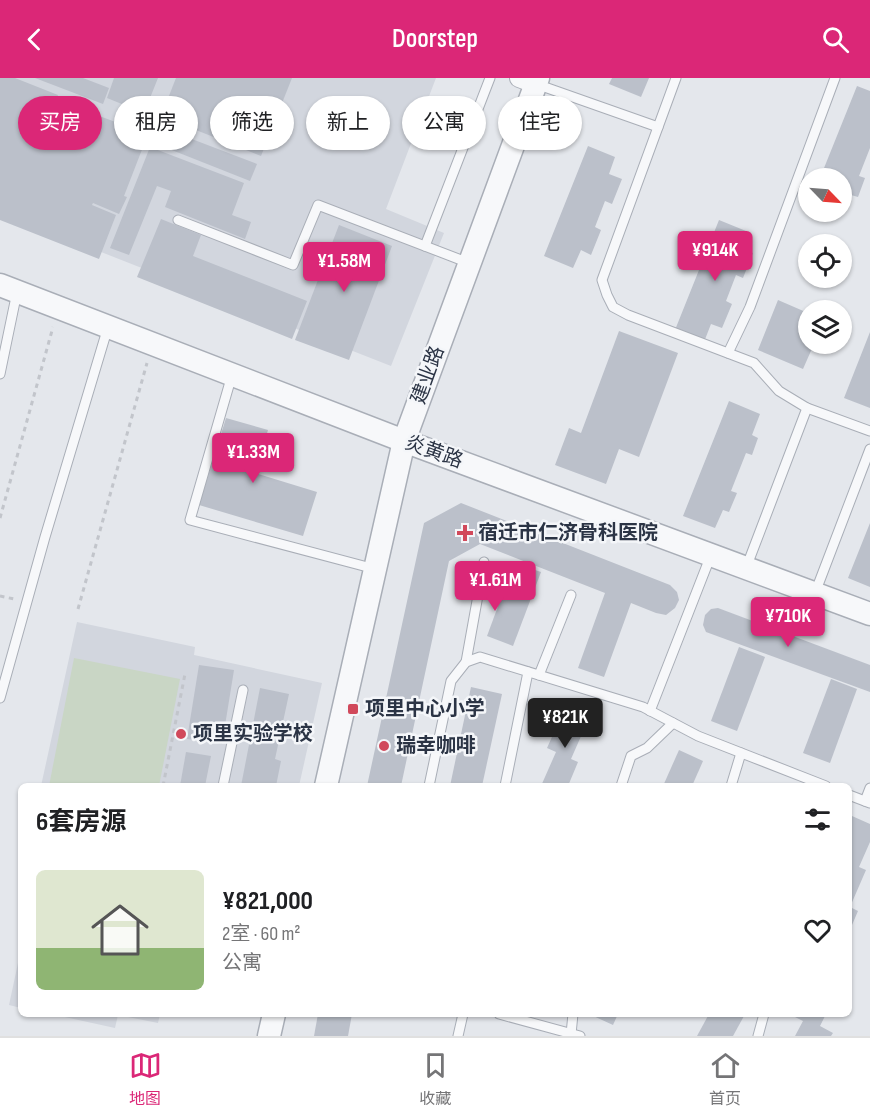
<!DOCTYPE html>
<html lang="zh">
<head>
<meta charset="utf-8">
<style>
	:root { --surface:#fff; --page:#f2f2f2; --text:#202124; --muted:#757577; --line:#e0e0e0; --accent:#db2777 }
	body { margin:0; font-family:"Sofia Sans Condensed","Noto Sans SC",sans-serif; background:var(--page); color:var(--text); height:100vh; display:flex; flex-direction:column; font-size:22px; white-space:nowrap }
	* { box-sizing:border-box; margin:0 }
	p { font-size:20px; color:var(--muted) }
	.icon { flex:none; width:33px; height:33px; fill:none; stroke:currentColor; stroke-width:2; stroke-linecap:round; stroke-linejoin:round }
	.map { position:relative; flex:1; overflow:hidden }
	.sheet { position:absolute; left:18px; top:705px; width:834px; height:234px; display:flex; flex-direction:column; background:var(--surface); border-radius:9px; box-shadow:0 2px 4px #0004 }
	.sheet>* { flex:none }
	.hud { position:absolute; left:18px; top:18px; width:834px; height:54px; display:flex; gap:12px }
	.needle { width:39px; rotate:115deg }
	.controls { position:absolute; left:798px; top:90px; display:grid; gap:12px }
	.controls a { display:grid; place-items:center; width:54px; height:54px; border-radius:50%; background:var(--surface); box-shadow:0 2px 4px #0004; font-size:30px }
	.price { position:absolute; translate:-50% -51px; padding:0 14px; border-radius:6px; background:var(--accent); color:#fff; font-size:20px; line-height:39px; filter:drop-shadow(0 2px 3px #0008) }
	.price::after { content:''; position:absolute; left:50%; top:36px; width:18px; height:14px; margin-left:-9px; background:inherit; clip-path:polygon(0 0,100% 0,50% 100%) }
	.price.active { background:#222; color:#fff }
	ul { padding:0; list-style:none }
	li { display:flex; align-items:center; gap:18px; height:150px; padding:0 18px }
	li span { display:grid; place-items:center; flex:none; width:168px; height:120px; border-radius:9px; color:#555 }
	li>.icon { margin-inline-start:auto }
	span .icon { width:72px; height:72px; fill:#fffc; stroke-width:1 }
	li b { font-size:26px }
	h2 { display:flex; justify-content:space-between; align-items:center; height:72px; padding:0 18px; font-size:26px }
	.chip { padding:0 21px; border-radius:27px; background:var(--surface); box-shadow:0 2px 4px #0004; font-size:21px; line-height:54px }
	.chip.active { background:var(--accent); color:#fff }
	header { display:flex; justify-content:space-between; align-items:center; height:78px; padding:0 18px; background:var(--accent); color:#fff; font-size:27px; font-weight:600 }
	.dock { display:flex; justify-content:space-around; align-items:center; height:84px; border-top:2px solid var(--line); background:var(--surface); font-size:16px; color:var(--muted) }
	.dock a { display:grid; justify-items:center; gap:3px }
	.dock .active { color:var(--accent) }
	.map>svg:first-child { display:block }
	.built { fill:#d2d6de }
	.green { fill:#c9d6c5 }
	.building { fill:#bbc0ca }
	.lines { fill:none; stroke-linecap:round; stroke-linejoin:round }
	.service-casing { stroke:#a9aeb7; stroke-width:11 }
	.minor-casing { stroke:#a9aeb7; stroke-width:20 }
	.tertiary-casing { stroke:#a9aeb7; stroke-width:25 }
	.path { stroke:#c2c5cb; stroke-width:3; stroke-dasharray:4.5 4.5; stroke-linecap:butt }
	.service { stroke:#f7f8fa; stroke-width:9 }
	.minor { stroke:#f7f8fa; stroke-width:18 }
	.tertiary { stroke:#f7f8fa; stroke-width:22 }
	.poi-dot { fill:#d1495b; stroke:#f4f6f9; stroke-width:2 }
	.labels { text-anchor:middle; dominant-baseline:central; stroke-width:5; stroke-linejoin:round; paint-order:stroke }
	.street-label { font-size:20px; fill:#2b3445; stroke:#f4f6f9 }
	.poi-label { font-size:20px; font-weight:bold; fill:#2b3445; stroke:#f4f6f9; text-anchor:start }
</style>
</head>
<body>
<header><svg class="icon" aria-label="back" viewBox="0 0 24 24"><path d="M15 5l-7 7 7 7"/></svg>Doorstep<svg class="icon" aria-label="search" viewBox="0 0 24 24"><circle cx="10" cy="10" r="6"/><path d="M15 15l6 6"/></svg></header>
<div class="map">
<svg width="870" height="958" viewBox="0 0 870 958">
	<rect width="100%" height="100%" fill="#e4e7ec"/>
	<g class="built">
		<polygon points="0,0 436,0 386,131 444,155 391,288 96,172"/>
		<polygon points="77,544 195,569 194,577 322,605 299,708 41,708"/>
		<polygon points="21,871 21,930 9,927"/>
		<polygon points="51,936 160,936 158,945 118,937 115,950"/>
	</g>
	<polygon class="green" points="74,580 180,601 159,708 49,708"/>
	<g class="building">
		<polygon points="0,0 15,0 58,17 56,22 148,56 124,118 127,119 119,136 93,125 92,127 116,137 99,181 0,142"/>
		<polygon points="35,0 83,0 109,10 103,26"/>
		<polygon points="114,0 158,0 144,35 107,20"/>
		<polygon points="176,0 292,0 261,78 161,38"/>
		<polygon points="612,0 649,0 641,19 609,6"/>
		<polygon points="857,8 870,13 870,70 859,98 865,100 858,119 851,117 844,135 842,134 842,100 820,100"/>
		<polygon points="155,47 257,86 250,103 149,63"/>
		<polygon points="588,68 615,79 609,96 622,101 612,126 605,123 595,149 601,152 591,177 581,172 573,190 544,178"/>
		<polygon points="150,69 244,105 232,137 251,144 245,161 165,129 171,113 157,108 129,177 110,170"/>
		<polygon points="161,141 201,157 193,178 307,223 292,261 137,199"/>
		<polygon points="719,142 746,153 739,170 753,175 743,200 736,197 726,223 732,226 722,250 711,246 704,264 675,252"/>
		<polygon points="339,147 392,168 349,282 295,262"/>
		<polygon points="778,222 808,235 808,266 814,266 803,291 758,272"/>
		<polygon points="619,253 678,275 639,379 619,371 606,406 555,387 569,350 581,355"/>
		<polygon points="870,254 870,330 844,320"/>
		<polygon points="729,323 760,336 752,357 758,360 752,377 746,375 731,413 737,415 729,434 723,432 715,450 683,438"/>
		<polygon points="226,340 268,352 255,395 317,414 303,458 199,427"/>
		<polygon points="461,425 670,507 677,514 679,522 675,530 666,537 656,535 631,525 604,599 578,590 605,515 480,466 449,483 401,708 367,708 424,445"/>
		<polygon points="870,445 870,509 848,500"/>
		<polygon points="514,485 541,494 513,568 487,558"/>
		<polygon points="718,530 870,587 870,614 706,554 703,547 705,537 711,531"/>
		<polygon points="739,569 765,579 737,653 711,643"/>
		<polygon points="199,587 234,592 222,666 187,661"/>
		<polygon points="831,601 857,611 830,685 803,675"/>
		<polygon points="471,609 502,616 482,708 450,708"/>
		<polygon points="260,610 289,616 275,681 281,683 276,708 241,708"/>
		<polygon points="565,630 589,640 571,681 578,684 568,708 541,708 556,674 547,670"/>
		<polygon points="679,672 703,683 692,708 663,708"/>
		<polygon points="186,674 211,678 205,708 180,708"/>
		<polygon points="852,738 870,746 870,764 859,789 866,792 850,829 858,833 849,854 849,745"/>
		<polygon points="318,936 352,936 348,958 314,958"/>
		<polygon points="589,936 618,936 613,947"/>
		<polygon points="709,936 739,936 744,938 733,958 697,958"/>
		<polygon points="789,936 826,936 820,948 833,955 831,958 795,958 803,943"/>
	</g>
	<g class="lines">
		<g class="service-casing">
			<g id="service">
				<polyline points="676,0 602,202 607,217 613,229 628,237 754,285 779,313 807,330 870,353"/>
				<polyline points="536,6 658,49"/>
				<polyline points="178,142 293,187 318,127 469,185"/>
				<polyline points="425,168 490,0"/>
				<polyline points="728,275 750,229 835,0"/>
				<polyline points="0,296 17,214"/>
				<polyline points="232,297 190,442 375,491"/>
				<polyline points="746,490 807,330"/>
				<polyline points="815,515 870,371"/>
				<polyline points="466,584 484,484"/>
				<polyline points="539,597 571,517"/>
				<polyline points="0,620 45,459 108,249"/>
				<polyline points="650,633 711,477"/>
				<polyline points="223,708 243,612"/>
				<polyline points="429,708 451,603 466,584 480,579 643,629 698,658 826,708"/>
				<polyline points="505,708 528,594"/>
				<polyline points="621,708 631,678 647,670 673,645"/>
				<polyline points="731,708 741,675"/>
				<polyline points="849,717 870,725"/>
				<polyline points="865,723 870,710"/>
				<polyline points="499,936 580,958"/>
				<polyline points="571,956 573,936"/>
				<polyline points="458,958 463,936"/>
				<polyline points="758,958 764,936"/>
			</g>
		</g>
		<g class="minor-casing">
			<polyline id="minor" points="519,0 535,6"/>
		</g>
		<g class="tertiary-casing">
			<g id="tertiary">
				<polyline points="0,207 404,363 870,536"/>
				<polyline points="326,708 404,363 538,0"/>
				<polyline points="269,958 274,936"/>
			</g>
		</g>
		<g class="path">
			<polyline points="0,440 53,249"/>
			<polyline points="0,518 14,521"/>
			<polyline points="78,531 147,285"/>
			<polyline points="163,708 185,596"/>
		</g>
		<use href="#service" class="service"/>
		<use href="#minor" class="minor"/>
		<use href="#tertiary" class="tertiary"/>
	</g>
	<g class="poi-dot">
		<path d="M462 446h6v6h6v6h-6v6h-6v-6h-6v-6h6z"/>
		<rect x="347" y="625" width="12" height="12" rx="3"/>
		<circle cx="181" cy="656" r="6"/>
		<circle cx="384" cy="668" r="6"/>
	</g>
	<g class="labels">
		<g class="street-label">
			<text transform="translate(428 297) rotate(-70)">建业路</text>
			<text transform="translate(434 374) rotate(20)">炎黄路</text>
		</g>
		<g class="poi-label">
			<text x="478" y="455">宿迁市仁济骨科医院</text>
			<text x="365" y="631">项里中心小学</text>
			<text x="193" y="656">项里实验学校</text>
			<text x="396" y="668">瑞幸咖啡</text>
		</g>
	</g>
</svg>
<div class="controls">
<a><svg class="needle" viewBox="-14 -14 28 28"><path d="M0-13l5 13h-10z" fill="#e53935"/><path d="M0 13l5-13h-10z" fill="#757577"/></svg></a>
<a><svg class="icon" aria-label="locate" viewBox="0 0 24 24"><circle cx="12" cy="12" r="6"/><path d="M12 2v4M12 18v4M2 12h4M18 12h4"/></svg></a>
<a><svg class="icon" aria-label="layers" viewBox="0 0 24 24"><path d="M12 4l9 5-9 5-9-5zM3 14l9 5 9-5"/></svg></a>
</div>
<b class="price" style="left:715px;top:204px">¥914K</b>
<b class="price" style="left:344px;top:215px">¥1.58M</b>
<b class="price" style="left:253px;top:406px">¥1.33M</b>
<b class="price" style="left:495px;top:534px">¥1.61M</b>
<b class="price" style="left:788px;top:570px">¥710K</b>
<b class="price active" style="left:565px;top:671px">¥821K</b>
<div class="hud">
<a class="chip active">买房</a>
<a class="chip">租房</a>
<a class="chip">筛选</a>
<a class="chip">新上</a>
<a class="chip">公寓</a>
<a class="chip">住宅</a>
</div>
<section class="sheet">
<h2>6套房源<svg class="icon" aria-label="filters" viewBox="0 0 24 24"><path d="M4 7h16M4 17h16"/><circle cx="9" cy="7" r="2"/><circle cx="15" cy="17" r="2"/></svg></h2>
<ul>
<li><span style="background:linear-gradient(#dfe7d0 65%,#8fb573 0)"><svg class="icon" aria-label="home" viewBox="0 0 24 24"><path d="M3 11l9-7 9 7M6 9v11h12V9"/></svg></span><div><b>¥821,000</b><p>2室 · 60 m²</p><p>公寓</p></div><svg class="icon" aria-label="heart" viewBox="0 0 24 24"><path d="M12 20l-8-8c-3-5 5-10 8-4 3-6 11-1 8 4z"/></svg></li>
</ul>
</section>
</div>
<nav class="dock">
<a class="active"><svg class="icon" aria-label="map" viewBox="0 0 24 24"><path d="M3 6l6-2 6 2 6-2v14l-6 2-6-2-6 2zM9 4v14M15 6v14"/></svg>地图</a>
<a><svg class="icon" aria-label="saved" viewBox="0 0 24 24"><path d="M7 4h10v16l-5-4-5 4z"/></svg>收藏</a>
<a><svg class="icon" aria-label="home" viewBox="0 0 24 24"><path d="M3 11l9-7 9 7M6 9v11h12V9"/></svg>首页</a>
</nav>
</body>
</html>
